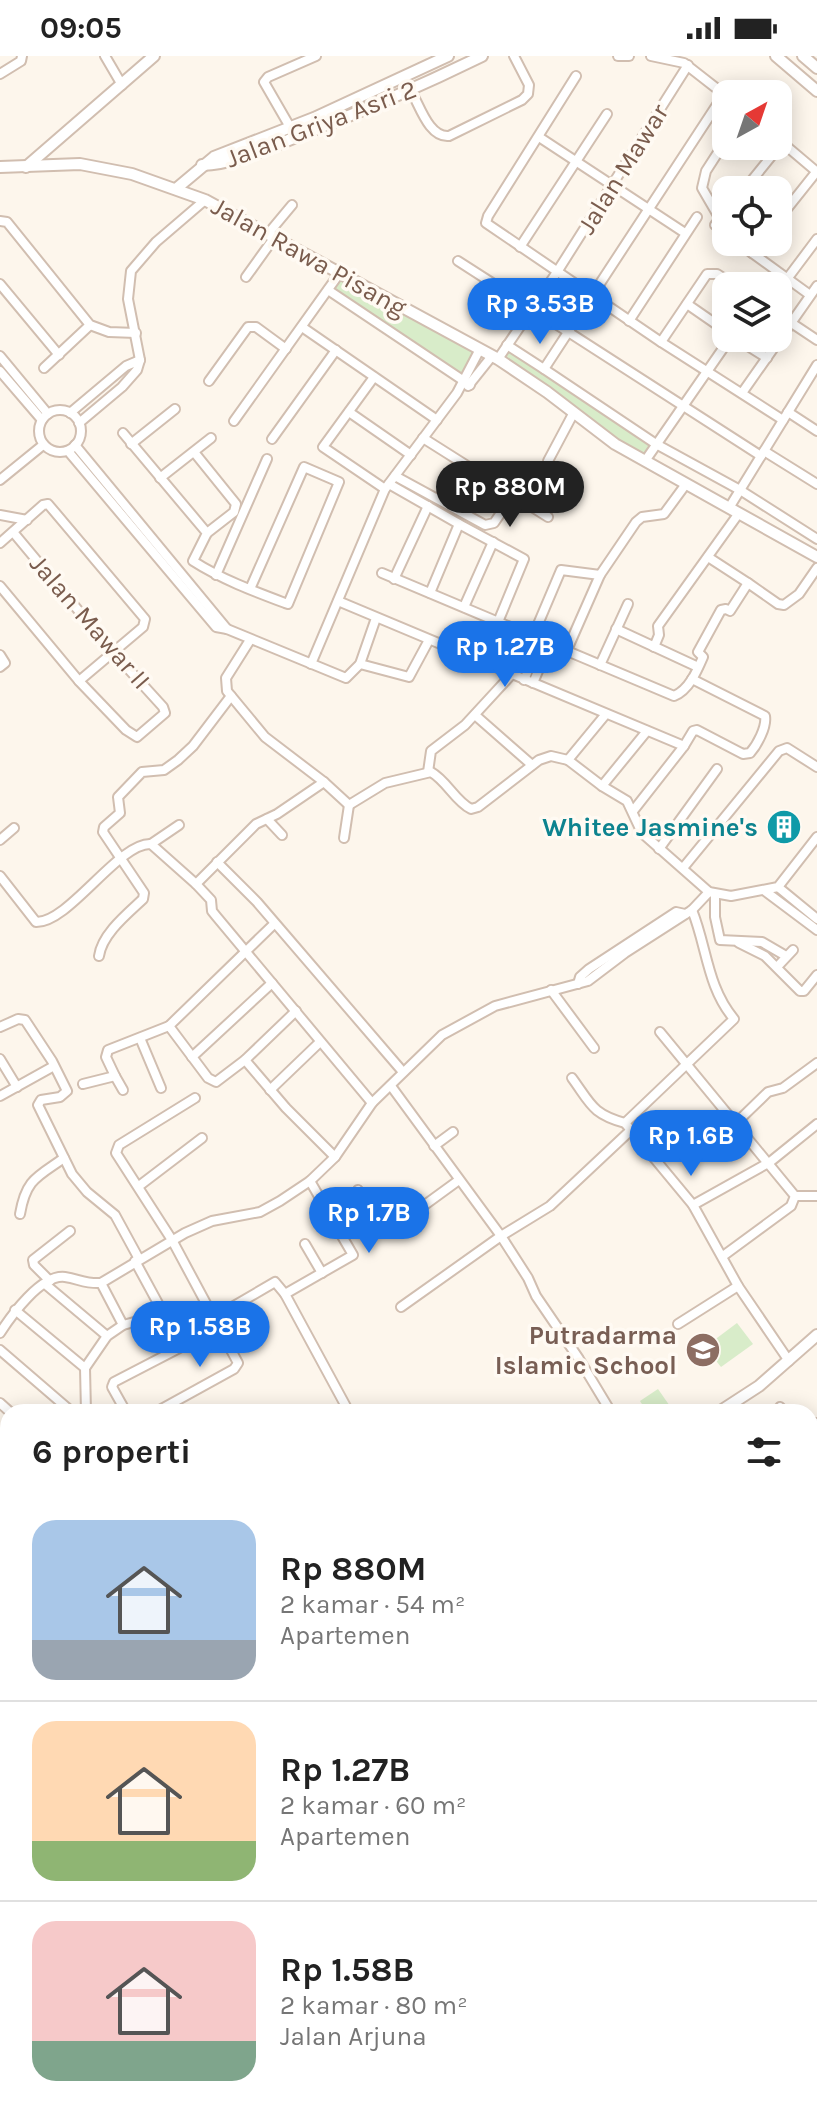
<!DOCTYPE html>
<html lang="id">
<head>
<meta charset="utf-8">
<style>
	:root { --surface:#fff; --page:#f2f2f2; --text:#222; --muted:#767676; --line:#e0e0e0; --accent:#1a73e8 }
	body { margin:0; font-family:Karla,sans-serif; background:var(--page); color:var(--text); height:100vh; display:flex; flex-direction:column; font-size:30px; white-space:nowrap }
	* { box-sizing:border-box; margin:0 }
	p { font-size:26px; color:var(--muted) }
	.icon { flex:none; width:44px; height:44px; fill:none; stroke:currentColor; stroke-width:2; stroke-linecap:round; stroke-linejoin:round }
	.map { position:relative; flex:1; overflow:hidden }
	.side { position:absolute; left:0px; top:1348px; width:818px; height:714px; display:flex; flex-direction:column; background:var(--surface); border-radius:24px 24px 0 0; box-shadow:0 4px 20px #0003 }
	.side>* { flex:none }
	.needle { width:52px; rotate:40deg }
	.fabs { position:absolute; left:712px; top:24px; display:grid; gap:16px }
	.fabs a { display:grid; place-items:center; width:80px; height:80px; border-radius:16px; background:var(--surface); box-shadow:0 4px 20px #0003; font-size:40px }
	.price { position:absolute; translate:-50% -68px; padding:0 18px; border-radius:28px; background:var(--accent); color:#fff; font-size:26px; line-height:52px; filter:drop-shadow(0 2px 4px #0008) }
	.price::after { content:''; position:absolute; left:50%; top:48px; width:24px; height:18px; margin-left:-12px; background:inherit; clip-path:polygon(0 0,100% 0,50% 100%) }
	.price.selected { background:#222; color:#fff }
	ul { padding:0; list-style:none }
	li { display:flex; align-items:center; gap:24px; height:200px; padding:0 32px }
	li+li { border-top:2px solid var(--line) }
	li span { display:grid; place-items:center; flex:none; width:224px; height:160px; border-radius:24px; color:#555 }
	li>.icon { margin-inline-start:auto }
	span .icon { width:96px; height:96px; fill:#fffc; stroke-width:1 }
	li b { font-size:34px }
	h2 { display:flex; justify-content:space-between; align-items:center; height:96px; padding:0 32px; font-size:34px }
	.status { display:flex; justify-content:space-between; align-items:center; height:56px; padding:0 40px; background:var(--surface); direction:ltr }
	.status svg { height:22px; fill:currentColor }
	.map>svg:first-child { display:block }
	.green { fill:#d8ecc9 }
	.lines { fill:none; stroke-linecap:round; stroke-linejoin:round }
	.stream { stroke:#a5d3da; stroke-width:3 }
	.river { stroke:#bfe3e8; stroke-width:18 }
	.minor-casing { stroke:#d1beb0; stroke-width:12 }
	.tertiary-casing { stroke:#d1beb0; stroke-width:14 }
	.minor { stroke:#fff; stroke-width:8 }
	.tertiary { stroke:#fff; stroke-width:10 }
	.labels { text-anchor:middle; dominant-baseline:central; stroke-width:7; stroke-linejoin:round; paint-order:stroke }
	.street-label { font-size:26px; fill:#7a5c4d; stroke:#fffaf3 }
	.culture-label { font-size:26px; font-weight:bold; fill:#0d838f; stroke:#fffaf3; text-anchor:end }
	.education-label { font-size:26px; font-weight:bold; fill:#785e54; stroke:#fffaf3; text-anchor:end }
</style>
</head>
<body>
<div class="status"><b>09:05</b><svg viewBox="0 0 49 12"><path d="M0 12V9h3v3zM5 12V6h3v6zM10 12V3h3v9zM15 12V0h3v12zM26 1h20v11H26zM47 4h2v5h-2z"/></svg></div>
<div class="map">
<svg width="817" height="2061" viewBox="0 0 817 2061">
	<rect width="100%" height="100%" fill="#fdf6ec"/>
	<g class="green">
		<polygon points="339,218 480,293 463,324 328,234"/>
		<polygon points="507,289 656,388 645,405 498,303"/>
		<polygon points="737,1267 753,1288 721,1311 705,1291"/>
		<polygon points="658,1333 674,1356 647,1356 640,1345"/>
	</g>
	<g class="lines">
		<polyline class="stream" points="810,1562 815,1561"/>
		<g class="river">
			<polyline points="810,1587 817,1558"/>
			<polyline points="512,2061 515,2054"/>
		</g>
		<g class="minor-casing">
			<g id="minor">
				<polyline points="105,0 122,29"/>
				<polyline points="618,0 629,0"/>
				<polyline points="651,0 684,7 725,39"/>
				<polyline points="0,18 21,5 22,0"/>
				<polyline points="576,20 488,160 486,167 661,286 783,364"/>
				<path d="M411 35C420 50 429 82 449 80L522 44 528 38 529 29 514 0"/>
				<polyline points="290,71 264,26 268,21 316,0"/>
				<polyline points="539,81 685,177"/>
				<polyline points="778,83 817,116"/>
				<polyline points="744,134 782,87"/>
				<polyline points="726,156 715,169 726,177"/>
				<polyline points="720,163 702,132 706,115 726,84"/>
				<polyline points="778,164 817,115"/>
				<polyline points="0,165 7,166 90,269 109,276 136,277"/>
				<polyline points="267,179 292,149"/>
				<polyline points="737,186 810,239"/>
				<polyline points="520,191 607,58"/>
				<polyline points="752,197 761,186"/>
				<polyline points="458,205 761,400"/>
				<polyline points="246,221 274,182"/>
				<polyline points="787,223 817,183"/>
				<polyline points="0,228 59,299"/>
				<polyline points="328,234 470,329"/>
				<polyline points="687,248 726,275"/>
				<polyline points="778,258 817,284"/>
				<polyline points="629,265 697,161"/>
				<polyline points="302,271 437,364"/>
				<polyline points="661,286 707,218 717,218 736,230"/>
				<polyline points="507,289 544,313 724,38"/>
				<polyline points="0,300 48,358"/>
				<polyline points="498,303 557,216 688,9"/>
				<polyline points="44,312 90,269"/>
				<polyline points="544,313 656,388 740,434 817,483"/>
				<polyline points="0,315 42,364"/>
				<polyline points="374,321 323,391 385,433"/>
				<polyline points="209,325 248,271 256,271 286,293"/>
				<polyline points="468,330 492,300"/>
				<polyline points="742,337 817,230"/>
				<circle cx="60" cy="375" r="21"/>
				<polyline points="349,356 411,399"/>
				<polyline points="788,356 817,375"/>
				<polyline points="70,357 126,310 140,304"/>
				<polyline points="234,365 339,218"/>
				<polyline points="79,367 122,331 137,314 140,304 128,243 131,215 156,186 205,144"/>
				<path d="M123 377 207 477 193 505C221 523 253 535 285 547L288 548 339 426 304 411 250 533"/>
				<polyline points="423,382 548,461"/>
				<polyline points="272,383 336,294"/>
				<polyline points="131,388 175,353"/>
				<polyline points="75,389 227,573"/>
				<polyline points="68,395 216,571 227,573 346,622 360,608 376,562"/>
				<polyline points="764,395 817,428"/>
				<polyline points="194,396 236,448 234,456 207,477"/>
				<polyline points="548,405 573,358"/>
				<polyline points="645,405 724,291 740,285 767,302"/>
				<polyline points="395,420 485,469 494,467 513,439"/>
				<polyline points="160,422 211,382"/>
				<polyline points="0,424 43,389"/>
				<polyline points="389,428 459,468 430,537"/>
				<polyline points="729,452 817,309"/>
				<polyline points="0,459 27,464"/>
				<polyline points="459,468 524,503 498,566"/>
				<polyline points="0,487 43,449 48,448 145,563 143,571 79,625"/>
				<polyline points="708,501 748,527"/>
				<path d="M382 517 674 640C689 634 697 615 703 601L698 596 721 554 726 553 730 555 748 527 778 548 784 549 799 538 817 512"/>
				<polyline points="216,519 267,403"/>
				<polyline points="600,519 636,466 642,461 664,458 686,428"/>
				<polyline points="394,523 428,450"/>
				<polyline points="0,530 79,625 126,674 137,681 165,657 163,651 113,596 13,476"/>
				<polyline points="338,545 684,690"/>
				<polyline points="464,551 493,486"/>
				<polyline points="616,573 698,611"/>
				<polyline points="533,580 561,514 600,519 567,594"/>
				<path d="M250 584 226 622 227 635 265 681 324 726 349 749 385 727 431 716C447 725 455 745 471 753L478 751 539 704 551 700 568 704"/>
				<polyline points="654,591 659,579 658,570 739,457"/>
				<polyline points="0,599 5,607 0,611"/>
				<polyline points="311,608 385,433 457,337 480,293"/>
				<polyline points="360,608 409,621 429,584"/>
				<polyline points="600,609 628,548"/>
				<polyline points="524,624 541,584"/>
				<polyline points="533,627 550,587"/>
				<polyline points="606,658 568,704 602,730 627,745 642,777 709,836 731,840 778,831 817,781"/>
				<polyline points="475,659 532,709"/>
				<polyline points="428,716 431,695 465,669 512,618"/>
				<polyline points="602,730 647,675"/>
				<path d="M633 755 684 690 693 675 697 674 743 698 750 697C757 689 767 671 765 660L692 623"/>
				<polyline points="267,763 282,779"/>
				<polyline points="344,782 349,749"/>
				<polyline points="0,784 14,772"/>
				<polyline points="151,788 179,769"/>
				<polyline points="659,793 717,713"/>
				<polyline points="217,806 257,846 403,1016"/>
				<polyline points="683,812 779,695 787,692 817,711"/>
				<path d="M0 820 36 866C69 867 119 786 151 788L196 828 256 768 277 758 324 726"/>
				<polyline points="196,828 211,844 212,855 216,860 372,1047"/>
				<polyline points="778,831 817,863"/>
				<polyline points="765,835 817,874"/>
				<polyline points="715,839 715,861 720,884 762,886 786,900"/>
				<path d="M692 854C707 891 707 931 734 963L625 1067 693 1149 738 1230 789 1305"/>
				<polyline points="739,887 765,900 800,935 804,935 817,919"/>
				<path d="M99 900C102 878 127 858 143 843L144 837 103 776 104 771 120 757 118 741 142 716 164 714 178 704 193 690 231 640"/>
				<polyline points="777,911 793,894"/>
				<polyline points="578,928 580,921 589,913 676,856 685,858"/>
				<polyline points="551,934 594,992"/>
				<polyline points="169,970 208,1022 216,1026 245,1004 296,955"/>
				<polyline points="0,971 18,963 25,964 52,1005 67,1035 60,1041 41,1044 38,1049 72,1118 87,1136 115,1159 139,1203"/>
				<polyline points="660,976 795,1140 791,1150 723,1200"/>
				<polyline points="140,982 161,1032"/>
				<polyline points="192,1001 272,927"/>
				<polyline points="0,1003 17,1031"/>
				<polyline points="245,1004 286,1052 335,1101"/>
				<polyline points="115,1020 123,1034"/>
				<path d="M572 1022C591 1048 592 1058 625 1067"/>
				<polyline points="83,1028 115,1020 106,1001 108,994 169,970 274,868"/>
				<polyline points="391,1030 501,1180 528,1222 536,1240 579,1303 611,1356"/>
				<polyline points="270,1034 320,986"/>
				<polyline points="0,1040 54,1010"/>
				<polyline points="736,1067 768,1036 783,1032 817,1007"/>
				<polyline points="434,1090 453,1076"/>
				<polyline points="139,1130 202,1082"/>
				<polyline points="795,1140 817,1140"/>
				<polyline points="693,1149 770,1106 817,1068"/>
				<path d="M20 1158C26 1123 37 1121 64 1102"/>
				<polyline points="340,1175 367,1155 367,1149 358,1134"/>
				<polyline points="389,1175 459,1124"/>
				<polyline points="305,1188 322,1217"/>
				<polyline points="135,1205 173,1275"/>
				<polyline points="50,1225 34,1209 33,1204 70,1175"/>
				<polyline points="101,1227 123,1269"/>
				<polyline points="45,1228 107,1280"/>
				<polyline points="285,1238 353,1199 310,1125"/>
				<polyline points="401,1251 501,1180 550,1150 631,1074"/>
				<polyline points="15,1254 85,1312"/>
				<polyline points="215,1261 275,1226 285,1238 349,1356"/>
				<polyline points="678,1268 738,1230"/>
				<path d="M0 1277C11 1260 41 1218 65 1221 79 1223 85 1228 101 1227L185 1177 212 1165 260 1156 280 1145 310 1125 335 1101 372 1047 442 979 495 950 588 925 625 897 692 854 709 836"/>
				<polyline points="0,1294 72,1356"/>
				<polyline points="0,1347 10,1356"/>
				<polyline points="780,1351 784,1356"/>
				<polyline points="86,1356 85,1312 107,1280 123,1269 164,1258"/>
				<polyline points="126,1356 112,1331 114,1326 220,1271"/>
				<polyline points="156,1356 234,1313 238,1307 172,1184 116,1097 119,1089 195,1042"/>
				<polyline points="810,1374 817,1367"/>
				<polyline points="810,1383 817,1390"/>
				<polyline points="810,1443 817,1451"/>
				<polyline points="0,1458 4,1456 8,1461"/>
				<polyline points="810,1506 817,1514"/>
				<polyline points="810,1536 817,1526"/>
				<polyline points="0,1593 8,1588"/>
				<polyline points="0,1605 8,1620"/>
				<polyline points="0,1646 8,1641"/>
				<polyline points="0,1697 2,1701"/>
				<polyline points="810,1720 817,1725"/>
				<polyline points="0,1749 8,1760"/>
				<polyline points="0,1767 8,1778"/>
				<polyline points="810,1777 817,1772"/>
				<polyline points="0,1836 8,1846"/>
				<polyline points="810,1861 817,1868"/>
				<polyline points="810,1951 817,1947"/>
				<polyline points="810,1986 817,1994"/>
				<polyline points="275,2054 281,2061"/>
				<polyline points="296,2054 302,2061"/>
				<polyline points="373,2054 379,2061"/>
				<polyline points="434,2054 440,2061"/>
				<polyline points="193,2061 201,2054"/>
			</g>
		</g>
		<g class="tertiary-casing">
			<g id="tertiary">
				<polyline points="776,0 817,35"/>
				<polyline points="803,0 817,12"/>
				<path d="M202 109C236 108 270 91 301 79 363 55 423 29 482 0"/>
				<polyline points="0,111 80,108 132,118 205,144 498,303 547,336 615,388 817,501"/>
				<polyline points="26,111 154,0"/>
				<polyline points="177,132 214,101 314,62 448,0"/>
				<polyline points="719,1356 759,1330 817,1279"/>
				<polyline points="0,1983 8,1972"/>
			</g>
		</g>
		<use href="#minor" class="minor"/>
		<use href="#tertiary" class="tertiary"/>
	</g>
	<defs>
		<g id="building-disc" transform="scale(1.8)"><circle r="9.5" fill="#0f9aa8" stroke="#fffaf3"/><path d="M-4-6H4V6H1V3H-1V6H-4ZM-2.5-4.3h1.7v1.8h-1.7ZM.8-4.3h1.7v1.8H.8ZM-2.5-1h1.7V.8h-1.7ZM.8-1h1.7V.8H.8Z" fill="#fff"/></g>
		<g id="school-disc" transform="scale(1.8)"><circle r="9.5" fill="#8d6e63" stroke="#fffaf3"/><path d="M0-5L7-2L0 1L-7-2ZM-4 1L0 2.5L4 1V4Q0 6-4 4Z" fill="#fff"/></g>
	</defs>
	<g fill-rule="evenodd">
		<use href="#building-disc" x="784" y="771"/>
		<use href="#school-disc" x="703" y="1294"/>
	</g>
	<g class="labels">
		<g class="street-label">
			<text transform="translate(321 68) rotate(-21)">Jalan Griya Asri 2</text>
			<text transform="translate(623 113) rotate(-58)">Jalan Mawar</text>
			<text transform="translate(309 201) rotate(29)">Jalan Rawa Pisang</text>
			<text transform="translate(90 566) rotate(49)">Jalan Mawar II</text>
		</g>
		<g class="culture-label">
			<text x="758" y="771">Whitee Jasmine's</text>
		</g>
		<g class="education-label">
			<text x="677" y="1279">Putradarma<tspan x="677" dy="30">Islamic School</tspan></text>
		</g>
	</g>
</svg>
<div class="fabs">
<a><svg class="needle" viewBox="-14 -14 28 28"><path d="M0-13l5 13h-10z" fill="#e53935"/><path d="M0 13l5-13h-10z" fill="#767676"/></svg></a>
<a><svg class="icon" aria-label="locate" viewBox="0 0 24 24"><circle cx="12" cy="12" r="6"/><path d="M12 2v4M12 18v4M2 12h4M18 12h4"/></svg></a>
<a><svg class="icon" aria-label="layers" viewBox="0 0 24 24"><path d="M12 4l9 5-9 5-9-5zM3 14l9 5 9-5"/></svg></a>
</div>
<b class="price" style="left:540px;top:290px">Rp 3.53B</b>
<b class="price selected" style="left:510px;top:473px">Rp 880M</b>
<b class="price" style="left:505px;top:633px">Rp 1.27B</b>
<b class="price" style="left:691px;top:1122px">Rp 1.6B</b>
<b class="price" style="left:369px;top:1199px">Rp 1.7B</b>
<b class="price" style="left:200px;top:1313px">Rp 1.58B</b>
<section class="side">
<h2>6 properti<svg class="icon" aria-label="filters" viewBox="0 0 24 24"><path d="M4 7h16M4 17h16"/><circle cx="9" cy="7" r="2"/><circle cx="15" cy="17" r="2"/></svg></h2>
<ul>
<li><span style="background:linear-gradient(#a9c7e8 75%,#9aa5b1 0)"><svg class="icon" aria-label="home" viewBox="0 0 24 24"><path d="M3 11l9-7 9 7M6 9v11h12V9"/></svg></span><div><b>Rp 880M</b><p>2 kamar · 54 m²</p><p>Apartemen</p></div></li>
<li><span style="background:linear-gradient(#ffd9b3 75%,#8fb573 0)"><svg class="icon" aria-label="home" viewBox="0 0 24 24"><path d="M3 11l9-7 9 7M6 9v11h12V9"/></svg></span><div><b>Rp 1.27B</b><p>2 kamar · 60 m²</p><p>Apartemen</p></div></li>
<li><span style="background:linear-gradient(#f6c9c9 75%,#7fa58c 0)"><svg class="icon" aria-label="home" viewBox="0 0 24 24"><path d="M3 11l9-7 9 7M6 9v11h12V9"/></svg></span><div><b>Rp 1.58B</b><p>2 kamar · 80 m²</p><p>Jalan Arjuna</p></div></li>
</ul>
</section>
</div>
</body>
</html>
